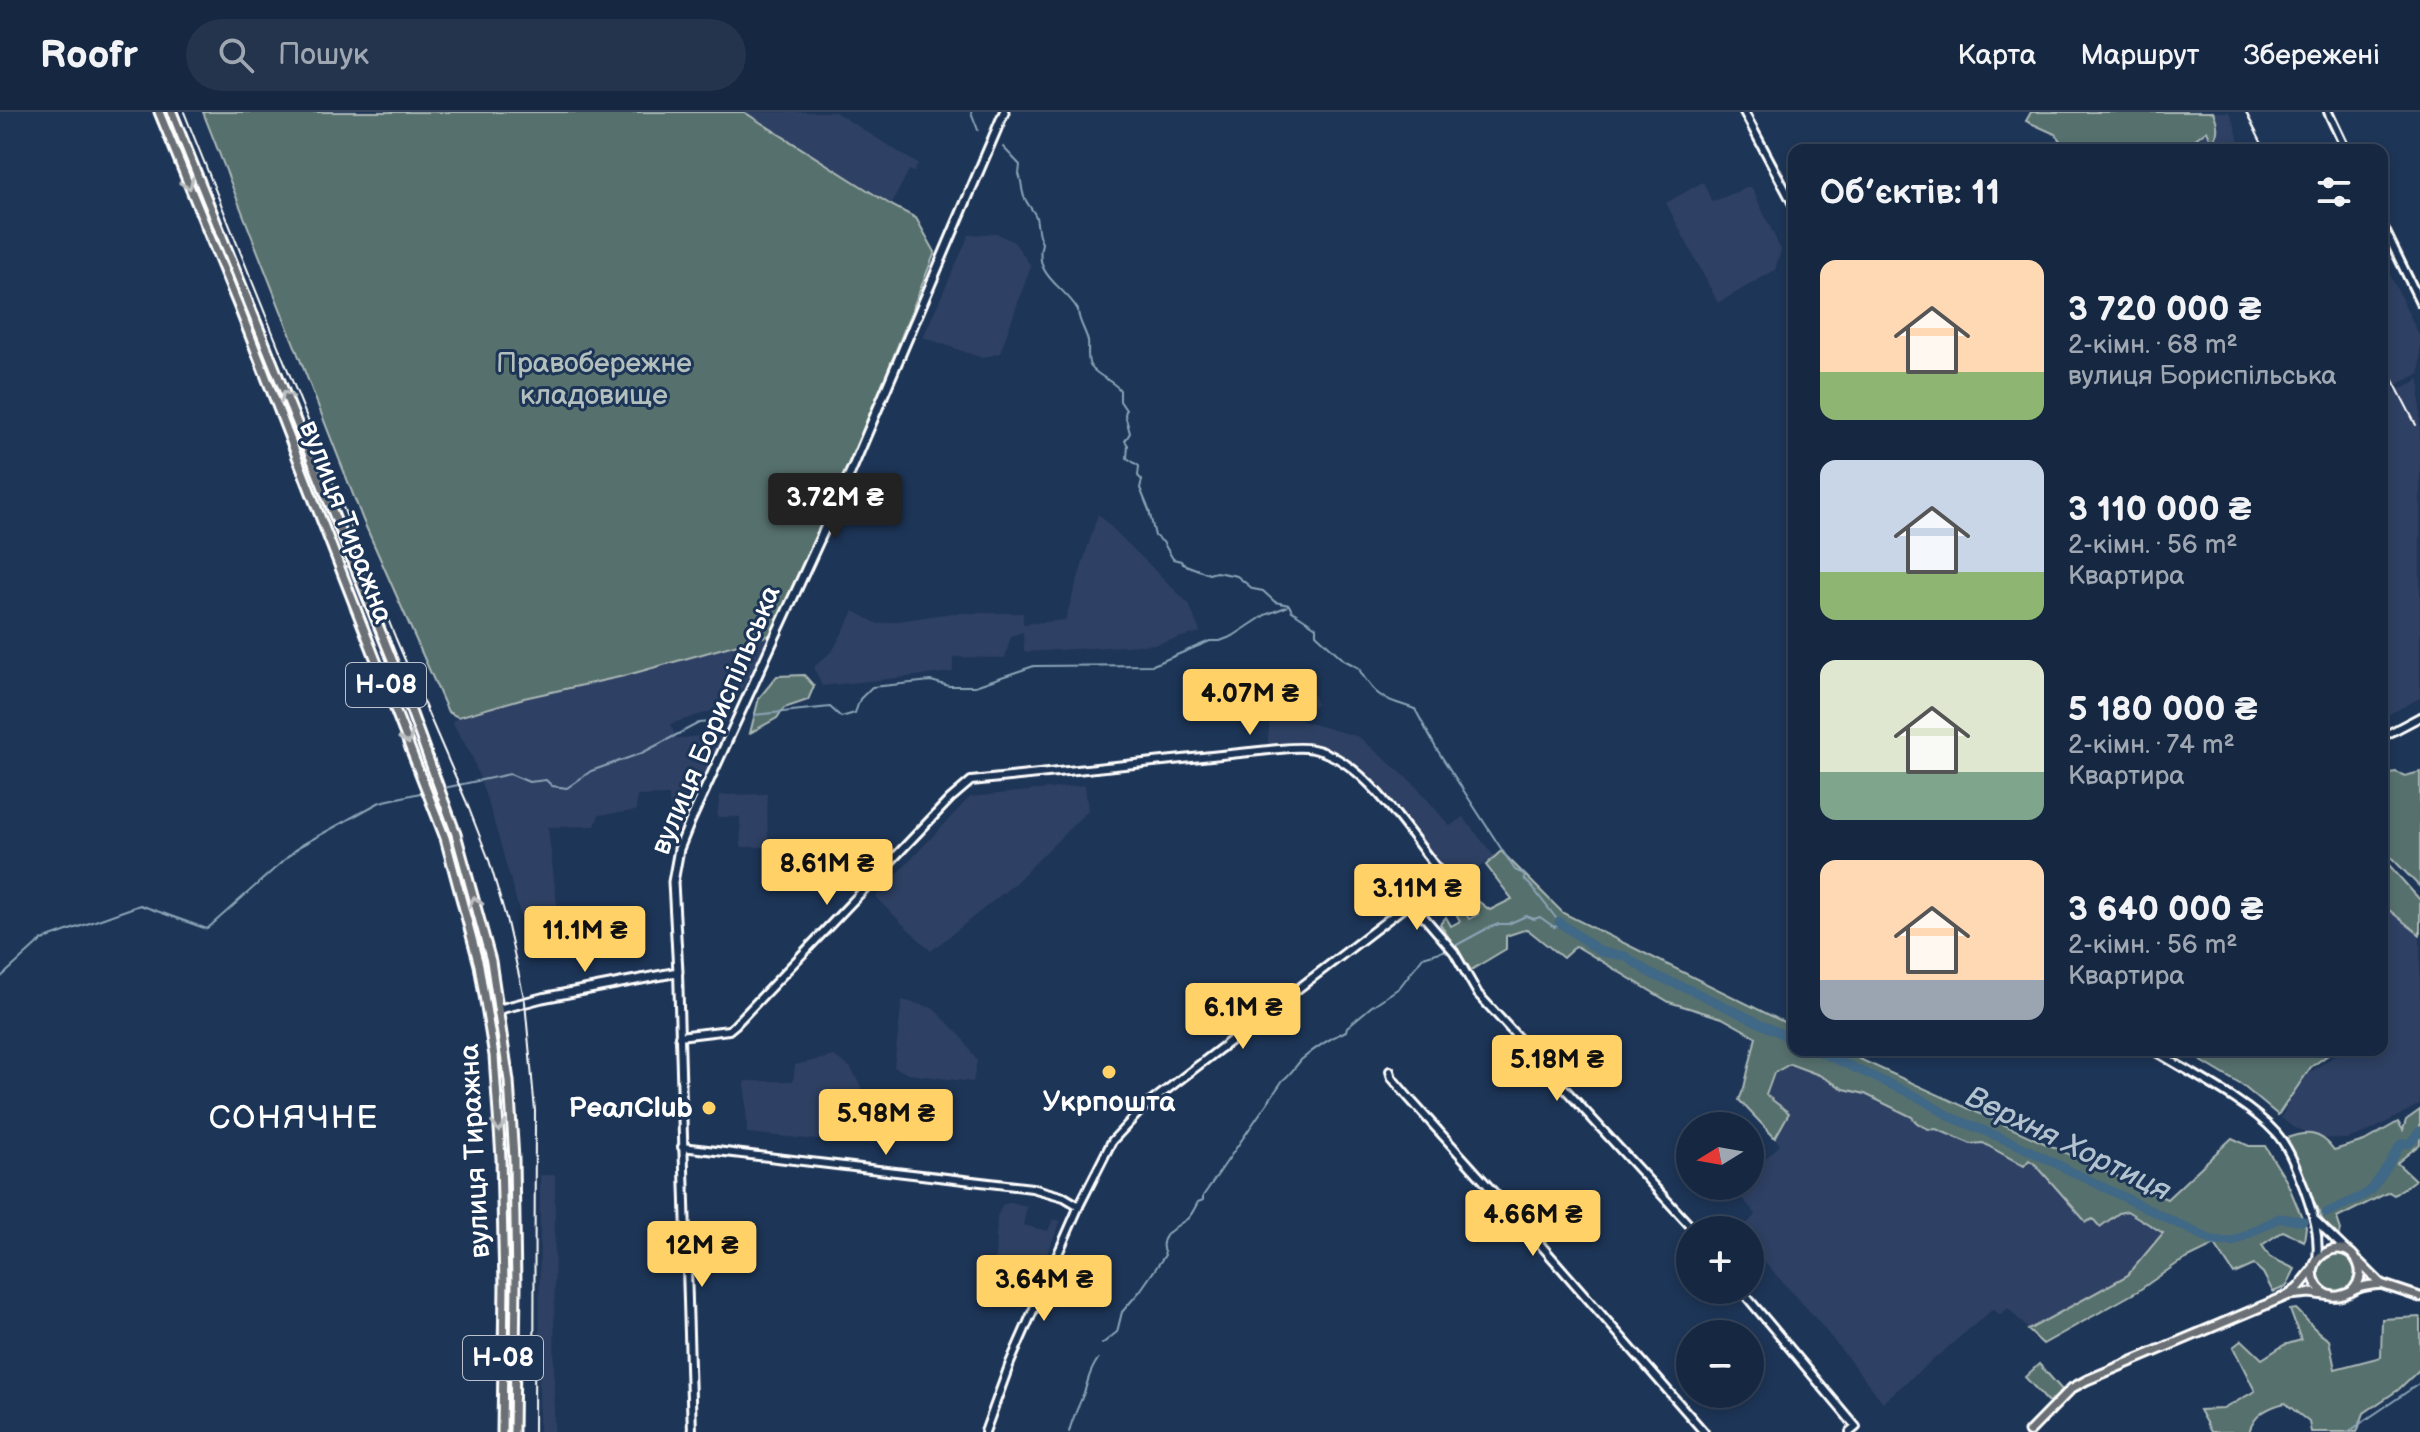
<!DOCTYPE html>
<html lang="uk">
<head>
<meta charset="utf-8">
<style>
	:root { --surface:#162841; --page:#23344c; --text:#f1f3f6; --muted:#9ea6b1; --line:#35445a; --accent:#ffd166 }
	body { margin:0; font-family:"Balsamiq Sans",sans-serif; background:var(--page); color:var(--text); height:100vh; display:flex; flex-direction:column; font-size:30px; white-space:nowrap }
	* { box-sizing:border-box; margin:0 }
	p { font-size:26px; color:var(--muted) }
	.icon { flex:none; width:44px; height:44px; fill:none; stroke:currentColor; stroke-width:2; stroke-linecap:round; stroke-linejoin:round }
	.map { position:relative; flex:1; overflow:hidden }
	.details { position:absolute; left:1788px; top:32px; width:600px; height:912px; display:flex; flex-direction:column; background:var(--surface); border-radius:16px; box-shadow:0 4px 12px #0003,0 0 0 2px var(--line) }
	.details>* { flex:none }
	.needle { width:52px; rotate:259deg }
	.tools { position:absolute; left:1676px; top:1000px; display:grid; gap:16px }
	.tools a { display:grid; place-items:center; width:88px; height:88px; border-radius:50%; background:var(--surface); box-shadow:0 4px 12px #0003,0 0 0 2px var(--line); font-size:40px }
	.price { position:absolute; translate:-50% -68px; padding:0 18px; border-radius:8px; background:var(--accent); color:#111; font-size:26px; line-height:52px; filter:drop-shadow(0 2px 4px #0008) }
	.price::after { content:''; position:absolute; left:50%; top:48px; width:24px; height:18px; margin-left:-12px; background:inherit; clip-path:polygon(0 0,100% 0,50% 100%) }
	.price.active { background:#222; color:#fff }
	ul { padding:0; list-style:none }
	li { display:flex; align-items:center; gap:24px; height:200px; padding:0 32px }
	li span { display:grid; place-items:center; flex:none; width:224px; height:160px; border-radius:16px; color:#555 }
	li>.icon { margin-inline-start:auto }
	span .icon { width:96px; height:96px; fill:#fffc; stroke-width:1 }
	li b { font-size:34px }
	h2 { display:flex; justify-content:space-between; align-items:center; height:96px; padding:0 32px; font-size:34px }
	header { display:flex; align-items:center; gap:48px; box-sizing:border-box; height:112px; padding:0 40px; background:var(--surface); border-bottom:2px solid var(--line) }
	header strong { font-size:38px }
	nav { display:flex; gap:44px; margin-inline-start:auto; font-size:28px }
	.search { width:560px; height:72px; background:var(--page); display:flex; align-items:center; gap:20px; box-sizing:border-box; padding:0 28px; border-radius:44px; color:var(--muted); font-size:30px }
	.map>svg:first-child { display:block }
	.built { fill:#2f4164 }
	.green { fill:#57706d; stroke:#abb8b6; stroke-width:2 }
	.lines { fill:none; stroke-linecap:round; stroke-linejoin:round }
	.stream { stroke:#8ca4b7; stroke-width:2 }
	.river { stroke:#3f6887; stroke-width:9 }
	.tertiary-casing { stroke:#fff; stroke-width:12 }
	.secondary-casing { stroke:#fff; stroke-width:13 }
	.primary-casing { stroke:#fff; stroke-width:13 }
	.tertiary { stroke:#1d3557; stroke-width:6 }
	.secondary { stroke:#1d3557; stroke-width:7 }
	.primary { stroke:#6b7074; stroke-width:7 }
	.rail { stroke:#fff; stroke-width:2 }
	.oneway { stroke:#bcbfc0 }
	.poi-dot { fill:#ffd166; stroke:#1d3557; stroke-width:3 }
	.labels { text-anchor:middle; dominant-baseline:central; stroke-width:6; stroke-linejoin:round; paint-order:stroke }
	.shield { fill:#1d3557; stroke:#bbc2cd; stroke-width:2 }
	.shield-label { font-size:26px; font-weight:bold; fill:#fff }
	.park-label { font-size:28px; fill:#b3bfbd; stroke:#1d3557 }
	.street-label { font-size:28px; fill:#fff; stroke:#1d3557 }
	.poi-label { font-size:28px; font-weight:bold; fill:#fff; stroke:#1d3557 }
	.water-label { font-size:30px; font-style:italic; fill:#b2c3cf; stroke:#1d3557 }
	.quarter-label { font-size:32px; letter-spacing:2px; fill:#fff; stroke:#1d3557 }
</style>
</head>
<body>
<header>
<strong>Roofr</strong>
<div class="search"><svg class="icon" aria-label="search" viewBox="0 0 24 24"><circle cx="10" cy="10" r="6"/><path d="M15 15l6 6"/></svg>Пошук</div>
<nav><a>Карта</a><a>Маршрут</a><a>Збережені</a></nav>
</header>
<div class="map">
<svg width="2420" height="1320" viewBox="0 0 2420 1320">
	<rect width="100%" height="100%" fill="#1d3557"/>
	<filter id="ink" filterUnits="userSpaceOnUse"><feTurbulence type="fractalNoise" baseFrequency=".0125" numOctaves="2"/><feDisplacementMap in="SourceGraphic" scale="16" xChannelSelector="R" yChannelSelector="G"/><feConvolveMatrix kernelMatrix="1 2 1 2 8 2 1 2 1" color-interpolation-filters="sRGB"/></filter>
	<g filter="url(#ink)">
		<g class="built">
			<polygon points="744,0 835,0 918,52 914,60 909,58 891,93"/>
			<polygon points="2213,0 2229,0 2235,14 2241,38 2181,38 2207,18 2210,26 2210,35 2219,13"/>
			<polygon points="1703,70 1712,90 1751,74 1781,138 1775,158 1718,191 1666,91"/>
			<polygon points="996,121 1014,130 1031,154 1000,241 982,246 923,225 969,123"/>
			<polygon points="2382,146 2420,225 2420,261 2382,280"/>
			<polygon points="2420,267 2420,586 2382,606 2382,286"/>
			<polygon points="1098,402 1189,492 1200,520 1157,532 1024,540 1023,520 1011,524 1005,546 953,545 953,560 822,574 814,555 833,538 854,499 878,512 951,501 1023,501 1023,512 1065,508"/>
			<polygon points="770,523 734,592 670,612 677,627 724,620 687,704 670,701 669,683 637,684 636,699 599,703 595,714 548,715 560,818 527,826 492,703 472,644 452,610 458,605 524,586 624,564"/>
			<polygon points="1280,564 1311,576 1317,593 1303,600 1302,609 1359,625 1413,671 1450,714 1463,705 1494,744 1465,766 1456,752 1442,760 1361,658 1332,641 1308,633 1267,637 1270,605 1213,608 1217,589 1274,575"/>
			<polygon points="1085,673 1088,698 1013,773 931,839 877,787 876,784 970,685"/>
			<polygon points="767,682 768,735 741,735 740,705 717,705 720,683"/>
			<polygon points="2388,797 2420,823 2420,992 2372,1018 2347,1027 2322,1026 2294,1016 2281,1006 2296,975 2309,961 2343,938 2382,938 2382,804"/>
			<polygon points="902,888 933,896 961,924 977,949 973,970 908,962 894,955"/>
			<polygon points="834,944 851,956 861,975 861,1006 858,1032 747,1021 745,969 793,969 795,953"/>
			<polygon points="1790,952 1819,963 1844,977 1865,982 1912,1005 1915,1010 1971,1032 1983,1031 2024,1054 2028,1048 2036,1053 2100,1114 2119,1101 2127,1099 2164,1122 2128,1163 2028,1217 2008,1196 2000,1203 1993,1197 1883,1290 1813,1203 1750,1135 1750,1118 1741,1118 1756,1102 1733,1076 1750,1074 1750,1061 1780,1033 1775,1026 1788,1001 1766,984 1774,961"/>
			<polygon points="540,1063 555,1063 554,1320 539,1320"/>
			<polygon points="1012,1090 1027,1095 1023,1113 1048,1119 1053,1107 1061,1109 1025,1193 1002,1191 1004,1185 1000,1184 1000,1175 994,1168 997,1105 1002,1093"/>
		</g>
		<g class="green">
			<polygon points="203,0 744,0 891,93 916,106 935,140 859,331 770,523 624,564 524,586 458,605 448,600 363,408"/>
			<path d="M2031 0H2213C2220 15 2218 23 2210 38V26L2207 18 2181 38H2067L2055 22 2026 9Z"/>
			<polygon points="804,563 814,574 808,588 784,596 777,606 750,621 759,586 777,564"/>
			<polygon points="2396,660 2405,664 2420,660 2420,775 2382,736 2382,662"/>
			<path d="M1501 739 1563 801 1794 915V938H1840L2167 1087 2232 1026 2249 1034H2265L2287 1070 2306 1115 2304 1129 2283 1119 2262 1133 2270 1145 2295 1157 2286 1175 2273 1180 2263 1161 2254 1153 2234 1162 2215 1133 2178 1151 2138 1179 2043 1232 2028 1218 2128 1163 2163 1121 2127 1099 2119 1101 2100 1115 2093 1107 2086 1110 2036 1053 2029 1048 2024 1054 1983 1031 1971 1032 1936 1017C1928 1019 1916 1012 1912 1005L1865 982 1844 977 1819 963 1790 952 1774 961 1766 983 1789 1001 1775 1026 1739 988 1744 976 1756 925 1722 906 1669 890 1576 834 1563 846 1527 817 1506 824V837L1471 858 1440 812 1446 805 1451 814 1460 809 1453 796 1460 790 1469 807 1478 802V789L1490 798 1512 787 1486 753Z"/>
			<polygon points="2382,745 2420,788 2420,823 2389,798 2382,804"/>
			<polygon points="2183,938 2335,938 2311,955 2278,1003 2243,974"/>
			<path d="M2420 998V1032L2397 1051 2415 1068 2394 1083 2389 1080 2337 1106 2341 1118 2338 1126 2323 1109 2284 1027C2305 1019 2320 1018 2334 1038L2364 1029 2398 1010 2403 1018 2406 1008Z"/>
			<circle cx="2337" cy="1160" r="20"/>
			<path d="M2296 1197C2308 1208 2315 1220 2329 1228L2335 1257 2381 1245 2382 1207 2420 1205V1257L2398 1278 2364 1301 2357 1320H2311L2309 1310 2285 1291C2269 1295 2254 1302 2249 1320H2211L2199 1298 2223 1297 2255 1279 2233 1235 2242 1228 2262 1247 2284 1233 2301 1228 2290 1198Z"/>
			<polygon points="2039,1252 2063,1279 2049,1291 2025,1265"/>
		</g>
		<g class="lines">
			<g class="stream">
				<polyline points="971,0 978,18"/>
				<path d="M1003 35 1020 53 1019 62C1022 69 1021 74 1023 81 1025 91 1033 97 1036 105 1038 115 1037 122 1042 131 1033 165 1065 174 1078 198 1078 209 1086 219 1088 229 1089 236 1086 250 1091 255 1099 265 1112 268 1120 278V289L1126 298 1125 303 1130 321 1125 329 1128 333 1127 346 1139 354 1138 364 1142 368 1140 376 1149 398 1155 424 1163 430 1173 447 1181 449 1183 452 1209 462 1216 460 1237 464 1253 477 1263 479 1275 490 1289 493 1292 499 1316 515V522L1344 548 1359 556C1361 563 1365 566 1369 572 1381 589 1396 590 1415 597L1436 636 1515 758 1524 762 1525 768 1532 775 1559 810"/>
				<polyline points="754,603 830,595 841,605 855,601 860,587 872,575 931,569 949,574 975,574 1034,554 1153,553 1210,529 1220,529 1233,524 1265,503 1286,495"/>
				<polyline points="444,676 510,662 529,670 546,668 552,674 567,676 591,659 642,641 699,611 724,609"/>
				<polyline points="1453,835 1488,816 1499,812 1508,812 1526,804 1534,807 1540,805 1554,815 1562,812"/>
				<polyline points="0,866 42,828 140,793 207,817 300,734 380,690 438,677"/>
				<path d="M1102 1232 1117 1220 1122 1200 1140 1179 1165 1143C1156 1125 1174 1116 1187 1107 1192 1103 1195 1095 1198 1090L1203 1088V1084L1283 968C1291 962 1295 955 1301 948 1315 936 1328 927 1346 919L1347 915 1372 894 1399 876 1423 845 1447 838"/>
				<path d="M1069 1320C1072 1307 1078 1296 1083 1283 1089 1269 1087 1263 1098 1247"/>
				<polyline points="2348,1320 2420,1271"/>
			</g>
			<g class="river">
				<polyline points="1559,810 1601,840 1625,844 1653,863 1691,878 1794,928"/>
				<polyline points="1815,938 1916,984 1951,1005 2016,1032 2213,1129 2233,1130 2279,1106 2303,1109"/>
				<path d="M2328 1100 2326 1101C2339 1094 2355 1089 2367 1081 2376 1075 2394 1043 2401 1032L2410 1031 2420 1019"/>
			</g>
			<g class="tertiary-casing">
				<g id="tertiary">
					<polyline points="1744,0 1794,94"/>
					<polyline points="2328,0 2346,38"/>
					<polyline points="2382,112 2420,190"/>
					<polyline points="2382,625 2420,605"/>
					<polyline points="1411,790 1454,840 1478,882 1694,1118"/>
					<polyline points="678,860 692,1320"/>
					<path d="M679 924 729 918 735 913 950 687 971 669 1269 638C1283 637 1299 634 1313 637 1363 647 1405 716 1436 755L1441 763 1440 771 1411 790 1143 996 1112 1029 1079 1094 1010 1251 985 1320"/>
					<path d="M2153 938C2191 962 2246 988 2276 1021 2290 1037 2296 1057 2304 1076 2313 1102 2320 1121 2317 1148"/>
					<polyline points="1390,959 1392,966 1408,985 1526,1116 1704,1320"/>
					<polyline points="682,1035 1032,1076 1064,1085 1079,1094"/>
					<polyline points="2316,1109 2347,1139"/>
					<polyline points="1741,1178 1856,1315 1850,1320"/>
				</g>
			</g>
			<g class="secondary-casing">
				<polyline id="secondary" points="500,897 542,886 678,860 673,770 679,737 690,710 852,357 1004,0"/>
			</g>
			<g class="primary-casing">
				<g id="primary">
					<polyline points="159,0 238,193 445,726 479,853 494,944 501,1046 504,1172 502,1320"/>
					<polyline points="172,0 393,550 456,722 491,849 509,969 514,1047 516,1172 514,1320"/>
					<polyline points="2359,1150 2381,1172 2420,1185"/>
					<path d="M2351 1180C2359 1172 2363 1162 2358 1151 2345 1121 2300 1145 2317 1173 2320 1178 2326 1182 2332 1184 2343 1186 2352 1178 2362 1175 2369 1173 2375 1173 2381 1172"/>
					<polyline points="2290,1182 2298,1176 2314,1156"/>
					<polyline points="2029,1320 2072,1276 2087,1268 2289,1183 2310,1181 2332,1184"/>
				</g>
			</g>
			<use href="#tertiary" class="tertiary"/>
			<use href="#secondary" class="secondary"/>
			<use href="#primary" class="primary"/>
			<g class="rail">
				<polyline points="184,0 396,527 466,689 489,748 506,806 525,890 535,999 534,1320"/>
				<polyline points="2246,0 2265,38"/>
				<polyline points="2382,247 2416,313"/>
			</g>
		</g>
		<defs><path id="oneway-chevron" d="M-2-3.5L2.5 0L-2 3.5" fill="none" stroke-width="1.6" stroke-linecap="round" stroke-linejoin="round" transform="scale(2)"/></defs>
		<g class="oneway">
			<use href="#oneway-chevron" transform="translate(188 72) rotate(68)"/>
			<use href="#oneway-chevron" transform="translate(286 284) rotate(-112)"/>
			<use href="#oneway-chevron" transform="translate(407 627) rotate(69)"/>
			<use href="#oneway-chevron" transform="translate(475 790) rotate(-105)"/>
			<use href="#oneway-chevron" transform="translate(499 1014) rotate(86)"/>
		</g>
	</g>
	<g class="poi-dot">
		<circle cx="1109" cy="960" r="8"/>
		<circle cx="709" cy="996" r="8"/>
	</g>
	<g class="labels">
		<g class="shield">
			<rect x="346" y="551" width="80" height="44" rx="6"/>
			<rect x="463" y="1224" width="80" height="44" rx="6"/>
		</g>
		<g class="shield-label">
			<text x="386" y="573">Н-08</text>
			<text x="503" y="1246">Н-08</text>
		</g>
		<g class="park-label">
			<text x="594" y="251">Правобережне<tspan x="594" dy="32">кладовище</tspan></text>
		</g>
		<g class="street-label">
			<text transform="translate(346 410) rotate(69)">вулиця Тиражна</text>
			<text transform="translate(716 608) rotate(-67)">вулиця Бориспільська</text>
			<text transform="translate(475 1039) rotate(-93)">вулиця Тиражна</text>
		</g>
		<g class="poi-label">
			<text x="1109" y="990">Укрпошта</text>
			<text x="693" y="996" text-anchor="end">РеалClub</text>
		</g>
		<g class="water-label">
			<text transform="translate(2068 1032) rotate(26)">Верхня Хортиця</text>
		</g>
		<g class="quarter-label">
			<text x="294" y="1006">СОНЯЧНЕ</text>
		</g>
	</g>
</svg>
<div class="tools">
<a><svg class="needle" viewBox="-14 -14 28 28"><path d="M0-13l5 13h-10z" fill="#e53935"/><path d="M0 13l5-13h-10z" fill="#9ea6b1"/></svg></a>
<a>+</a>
<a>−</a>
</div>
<b class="price active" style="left:835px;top:429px">3.72M ₴</b>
<b class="price" style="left:1250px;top:625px">4.07M ₴</b>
<b class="price" style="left:827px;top:795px">8.61M ₴</b>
<b class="price" style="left:1417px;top:820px">3.11M ₴</b>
<b class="price" style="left:585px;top:862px">11.1M ₴</b>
<b class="price" style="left:1243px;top:939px">6.1M ₴</b>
<b class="price" style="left:1557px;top:991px">5.18M ₴</b>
<b class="price" style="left:886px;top:1045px">5.98M ₴</b>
<b class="price" style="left:1533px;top:1146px">4.66M ₴</b>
<b class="price" style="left:702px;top:1177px">12M ₴</b>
<b class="price" style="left:1044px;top:1211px">3.64M ₴</b>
<section class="details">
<h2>Об’єктів: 11<svg class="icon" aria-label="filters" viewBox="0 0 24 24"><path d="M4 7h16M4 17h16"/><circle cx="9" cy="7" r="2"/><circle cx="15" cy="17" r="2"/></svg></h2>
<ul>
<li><span style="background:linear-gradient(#ffd9b3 70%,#8fb573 0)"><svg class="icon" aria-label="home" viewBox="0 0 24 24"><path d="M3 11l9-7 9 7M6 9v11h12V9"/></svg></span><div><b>3 720 000 ₴</b><p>2-кімн. · 68 m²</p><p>вулиця Бориспільська</p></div></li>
<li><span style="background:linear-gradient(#c9d6e8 70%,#8fb573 0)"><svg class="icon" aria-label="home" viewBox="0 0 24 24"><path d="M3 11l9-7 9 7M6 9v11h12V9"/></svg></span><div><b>3 110 000 ₴</b><p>2-кімн. · 56 m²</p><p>Квартира</p></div></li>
<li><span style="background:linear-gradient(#dfe7d0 70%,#7fa58c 0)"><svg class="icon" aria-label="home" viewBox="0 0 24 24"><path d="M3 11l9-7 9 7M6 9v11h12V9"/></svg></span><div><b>5 180 000 ₴</b><p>2-кімн. · 74 m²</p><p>Квартира</p></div></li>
<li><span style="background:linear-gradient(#ffd9b3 75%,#9aa5b1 0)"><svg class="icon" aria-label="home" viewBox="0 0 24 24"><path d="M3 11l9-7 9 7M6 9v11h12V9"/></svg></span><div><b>3 640 000 ₴</b><p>2-кімн. · 56 m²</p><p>Квартира</p></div></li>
</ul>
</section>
</div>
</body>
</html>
